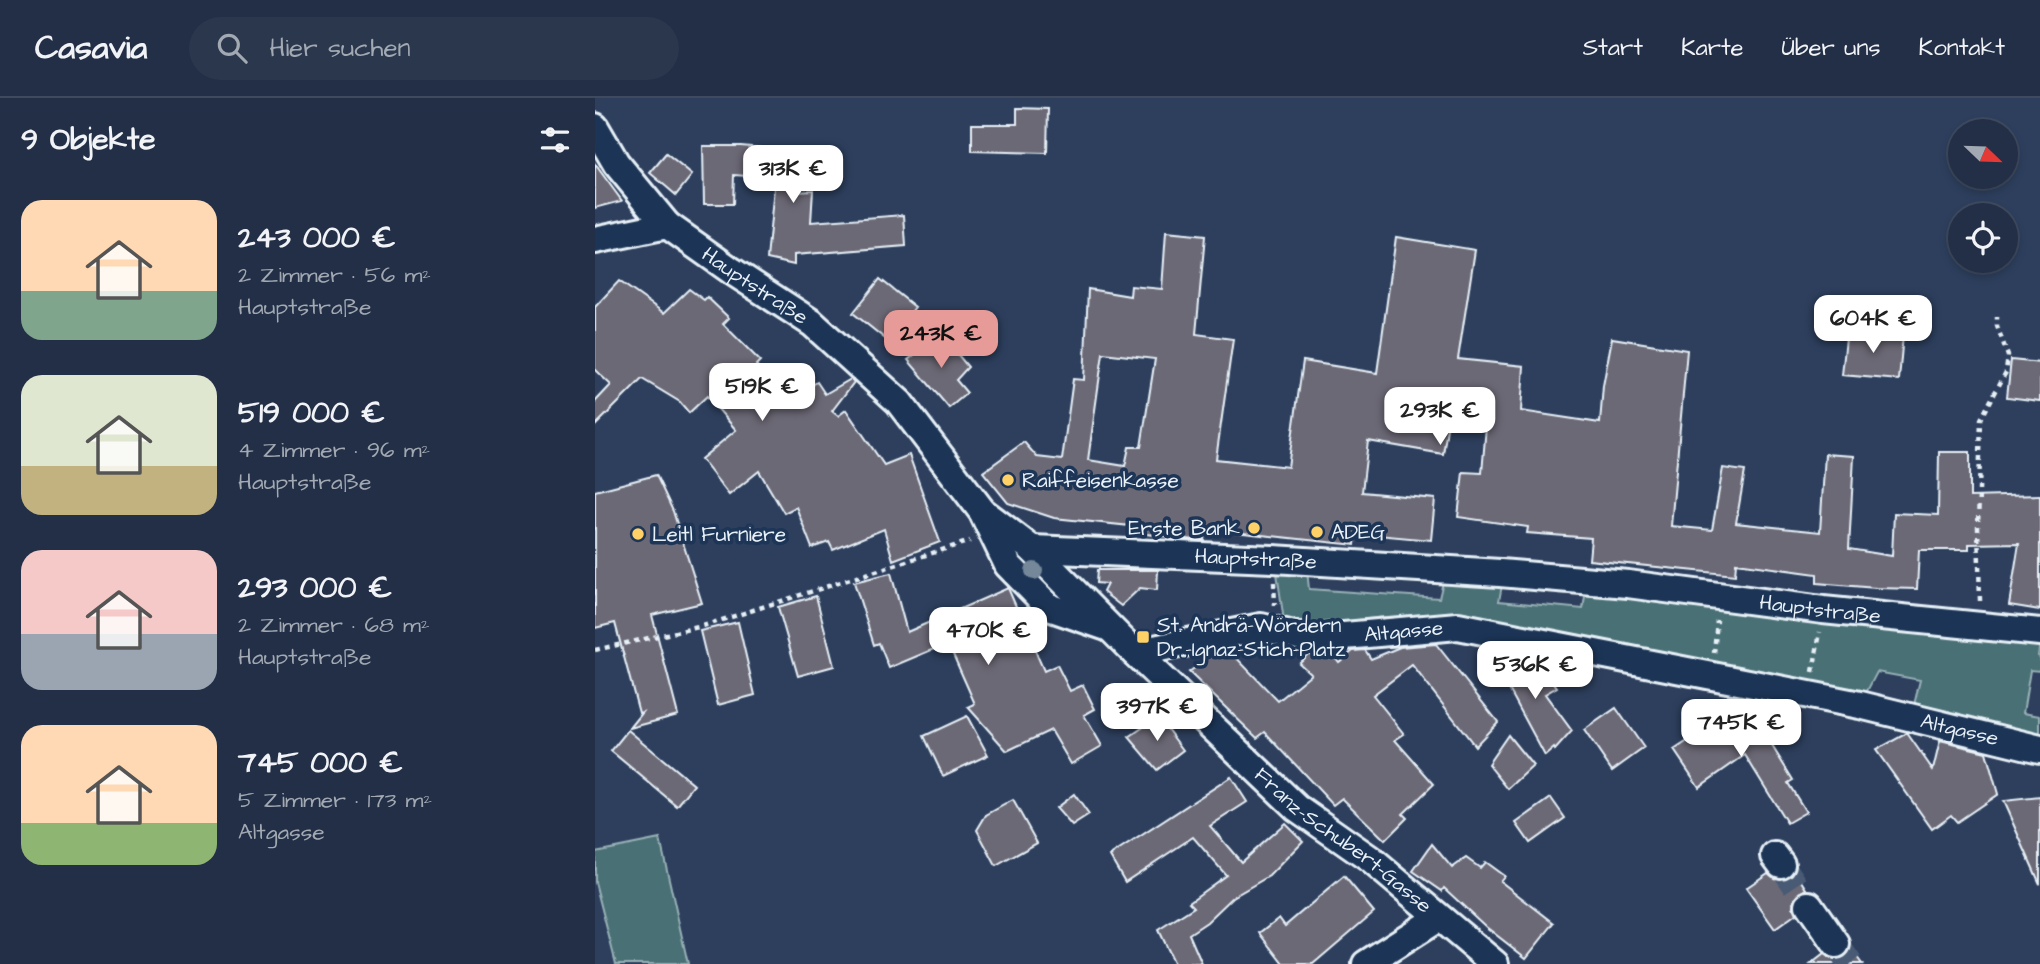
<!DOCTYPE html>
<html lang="de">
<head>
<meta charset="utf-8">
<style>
	:root { --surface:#222f46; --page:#2a374d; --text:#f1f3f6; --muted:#a2a9b3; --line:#3f4a5f; --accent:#e69b98 }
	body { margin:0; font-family:"Architects Daughter",sans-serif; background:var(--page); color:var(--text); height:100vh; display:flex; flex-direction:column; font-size:26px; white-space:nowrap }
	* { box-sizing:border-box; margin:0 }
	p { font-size:23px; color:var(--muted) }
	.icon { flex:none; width:38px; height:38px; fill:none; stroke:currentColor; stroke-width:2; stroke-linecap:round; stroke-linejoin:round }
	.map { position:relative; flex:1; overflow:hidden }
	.sheet { display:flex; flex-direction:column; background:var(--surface); width:595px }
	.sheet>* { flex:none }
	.needle { width:46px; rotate:113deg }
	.fabs { position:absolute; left:1353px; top:21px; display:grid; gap:14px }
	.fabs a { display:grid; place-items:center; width:70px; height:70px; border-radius:50%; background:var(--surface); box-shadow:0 4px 10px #0003,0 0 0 2px var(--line); font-size:35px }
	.price { position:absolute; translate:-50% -60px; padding:0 16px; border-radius:14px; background:#fff; color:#222; font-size:23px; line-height:46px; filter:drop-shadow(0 2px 4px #0008) }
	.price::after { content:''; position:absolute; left:50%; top:42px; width:21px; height:16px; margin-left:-10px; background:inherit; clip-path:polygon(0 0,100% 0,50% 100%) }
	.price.active { background:var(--accent); color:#111 }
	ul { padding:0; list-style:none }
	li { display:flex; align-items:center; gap:21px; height:175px; padding:0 21px }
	li span { display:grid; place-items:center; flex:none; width:196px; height:140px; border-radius:21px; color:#555 }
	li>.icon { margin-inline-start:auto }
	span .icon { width:84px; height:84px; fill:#fffc; stroke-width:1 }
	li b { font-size:30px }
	h2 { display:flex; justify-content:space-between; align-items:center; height:84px; padding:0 21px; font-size:30px }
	header { display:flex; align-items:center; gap:42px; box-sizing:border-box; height:98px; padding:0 35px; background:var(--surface); border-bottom:2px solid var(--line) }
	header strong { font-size:33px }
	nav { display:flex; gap:38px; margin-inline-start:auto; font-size:24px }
	.search { width:490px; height:63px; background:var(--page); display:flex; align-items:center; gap:18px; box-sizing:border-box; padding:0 24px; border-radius:38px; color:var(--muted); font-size:26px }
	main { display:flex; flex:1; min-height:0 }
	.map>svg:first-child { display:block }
	.green { fill:#487074; stroke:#98b0b6; stroke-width:2 }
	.building { fill:#6c6976; stroke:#e8f1f8; stroke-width:2; fill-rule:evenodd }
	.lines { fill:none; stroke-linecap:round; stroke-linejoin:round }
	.minor-tunnel { stroke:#495a74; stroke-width:26; stroke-dasharray:26 13; stroke-linecap:butt }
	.minor-casing { stroke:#e8f1f8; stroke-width:32 }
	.path { stroke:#e8f1f8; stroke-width:4.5; stroke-dasharray:5 5; stroke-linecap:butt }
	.minor { stroke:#1d3557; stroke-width:26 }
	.tree { fill:#758899 }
	.poi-dot { fill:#ffd166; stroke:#1d3557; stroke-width:2.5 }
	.labels { text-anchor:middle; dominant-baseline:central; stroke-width:7; stroke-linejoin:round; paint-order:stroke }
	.street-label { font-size:21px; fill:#e8f1f8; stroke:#1d3557 }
	.poi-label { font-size:21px; fill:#e8f1f8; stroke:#1d3557; text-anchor:start }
</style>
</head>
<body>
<header>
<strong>Casavia</strong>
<div class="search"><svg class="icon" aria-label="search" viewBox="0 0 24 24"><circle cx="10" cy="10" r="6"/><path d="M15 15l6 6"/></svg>Hier suchen</div>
<nav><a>Start</a><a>Karte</a><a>Über uns</a><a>Kontakt</a></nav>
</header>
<main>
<section class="sheet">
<h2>9 Objekte<svg class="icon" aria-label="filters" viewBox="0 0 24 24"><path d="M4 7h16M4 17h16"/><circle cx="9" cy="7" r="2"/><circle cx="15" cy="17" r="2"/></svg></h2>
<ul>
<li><span style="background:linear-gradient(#ffd9b3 65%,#7fa58c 0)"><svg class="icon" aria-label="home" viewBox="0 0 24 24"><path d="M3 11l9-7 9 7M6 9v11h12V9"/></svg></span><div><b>243 000 €</b><p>2 Zimmer · 56 m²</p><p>Hauptstraße</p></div></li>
<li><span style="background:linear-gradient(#dfe7d0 65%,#c2b280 0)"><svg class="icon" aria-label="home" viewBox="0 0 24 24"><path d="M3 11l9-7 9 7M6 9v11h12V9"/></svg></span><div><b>519 000 €</b><p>4 Zimmer · 96 m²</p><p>Hauptstraße</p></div></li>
<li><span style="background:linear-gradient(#f6c9c9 60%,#9aa5b1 0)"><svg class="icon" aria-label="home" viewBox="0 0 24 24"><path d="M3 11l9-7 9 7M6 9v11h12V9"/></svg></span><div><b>293 000 €</b><p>2 Zimmer · 68 m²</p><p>Hauptstraße</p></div></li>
<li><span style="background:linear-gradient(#ffd9b3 70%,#8fb573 0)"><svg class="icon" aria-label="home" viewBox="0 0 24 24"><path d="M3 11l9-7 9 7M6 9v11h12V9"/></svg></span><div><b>745 000 €</b><p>5 Zimmer · 173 m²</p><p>Altgasse</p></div></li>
</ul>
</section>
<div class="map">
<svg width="1445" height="866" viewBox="0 0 1445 866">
	<rect width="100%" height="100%" fill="#2d3f5d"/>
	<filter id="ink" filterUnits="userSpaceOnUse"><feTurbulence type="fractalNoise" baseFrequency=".0143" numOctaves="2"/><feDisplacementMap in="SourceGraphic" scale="14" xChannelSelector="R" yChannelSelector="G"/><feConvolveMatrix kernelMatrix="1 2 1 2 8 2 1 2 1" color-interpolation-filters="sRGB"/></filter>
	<g filter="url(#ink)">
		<g class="green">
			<polygon points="712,472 714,491 844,500 848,484 907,487 904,503 988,511 991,492 1445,544 1443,558 1445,559 1445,573 1435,572 1428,615 1445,618 1445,639 1319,607 1325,582 1282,574 1271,595 863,518 790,519 690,530 682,475"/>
			<polygon points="65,741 93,866 21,866 0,784 0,754"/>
		</g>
		<g class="building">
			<polygon points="422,10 453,11 452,55 377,53 377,26 422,26"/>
			<polygon points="108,48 146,48 207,54 203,93 218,92 216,124 309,117 311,148 199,157 199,167 172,161 180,80 139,77 138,106 109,106"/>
			<polygon points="71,56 97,77 81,97 55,75"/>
			<polygon points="0,66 19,92 27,103 0,110"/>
			<path d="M571 134 610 138 601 236 638 241 621 361 693 369 708 263 782 275 801 139 880 152 863 261 929 268 926 313 1005 325 1008 288 1017 240 1092 252 1076 428 1117 432 1128 370 1150 373 1141 425 1225 434 1230 356 1259 358 1254 451 1297 458 1299 415 1343 417 1344 354H1375V399L1445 397V512L1414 507 1424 445 1374 446V452H1324L1322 491 1281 490 1222 485V476L1141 465 1140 477 994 462 996 440 932 435 933 429 863 419 868 374 887 375 892 316 855 311 848 356 773 343 767 394 840 401 836 442 761 435 760 447 611 431 609 442H600L536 434 535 428 459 420 413 405 388 374 429 344 442 359 467 362 478 281 489 282 493 191 535 198 536 188 567 191ZM508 255 560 261 546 349H534L530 368 493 362Z"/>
			<polygon points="285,181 320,209 293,243 258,215"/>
			<polygon points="24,183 69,215 94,191 109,202 112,199 134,220 128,226 165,263 161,267 185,295 188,292 195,301 222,284 230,296 256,281 259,284 237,313 243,318 251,312 289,367 314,357 345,444 298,462 289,431 238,452 234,444 217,450 201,409 189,415 164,373 134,397 106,361 141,332 112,298 94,315 85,304 47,281 0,328 0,304 16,287 0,272 0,209"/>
			<polygon points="1252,231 1308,237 1304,282 1247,277"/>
			<polygon points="346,236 373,269 361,282 372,295 354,310 313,262"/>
			<polygon points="1416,262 1445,265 1445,303 1412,299"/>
			<polygon points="61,377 78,413 107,505 57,517 83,617 35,630 48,614 44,615 20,525 0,530 0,393"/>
			<polygon points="502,472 563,472 562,492 545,490 526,508 508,494 512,486 501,485"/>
			<polygon points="296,475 312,534 413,490 449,573 462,567 475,593 488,587 500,611 489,617 507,648 476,666 456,632 412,653 373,609 380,606 353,545 294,570 284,545 279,547 259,484"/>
			<polygon points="221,498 239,568 203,578 183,509"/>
			<polygon points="143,524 160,597 123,607 105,533"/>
			<polygon points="841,546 903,624 880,648 817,567 778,597 809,636 800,642 839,686 808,716 812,720 790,742 747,700 738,707 670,634 662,640 594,574 620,555 634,552 683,603 716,576 704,565 713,556 737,555 744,564 758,553 770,552 776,561 805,549"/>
			<polygon points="918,555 927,557 933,570 944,564 962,589 950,596 977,633 960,652 959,650 950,658 900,565"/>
			<polygon points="1021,610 1049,650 1017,673 989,632"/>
			<polygon points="1155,612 1198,682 1193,685 1211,714 1192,725 1150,657 1104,689 1079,652 1114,629 1116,632"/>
			<polygon points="372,618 393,657 348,678 329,638"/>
			<polygon points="563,619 588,652 562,672 534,639"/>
			<polygon points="33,632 99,687 82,708 16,653"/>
			<polygon points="1312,635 1338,672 1345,643 1391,654 1403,696 1362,724 1356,717 1337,731 1281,652"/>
			<polygon points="913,637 938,668 913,691 893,666"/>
			<polygon points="636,679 652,704 615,728 646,764 690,725 708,743 674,778 638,799 612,824 594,836 607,866 579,866 563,832 599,809 594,804 631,777 598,739 530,784 515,758"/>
			<polygon points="479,696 494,717 477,728 461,710"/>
			<polygon points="1445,699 1445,786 1408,703"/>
			<polygon points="956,700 970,720 935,745 921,725"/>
			<polygon points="418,702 442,745 401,768 382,732 391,717"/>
			<polygon points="837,746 857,770 871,760 885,770 890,764 909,778 905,783 959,825 931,860 891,829 849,790 847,793 818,773"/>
			<polygon points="1200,772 1212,791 1205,795 1200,801 1198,809 1201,816 1180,831 1151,790 1173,775 1179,780 1187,782 1195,779"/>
			<polygon points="749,778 779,814 718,866 689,866 665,835 684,820 690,828"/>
			<polygon points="1256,851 1267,866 1216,866 1229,856 1235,860 1242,862 1249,859"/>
		</g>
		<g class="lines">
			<g class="minor-tunnel">
				<polyline points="1186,766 1214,807"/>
				<polyline points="1241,846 1255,866"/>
			</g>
			<g class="minor-casing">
				<g id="minor">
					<path id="s1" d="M0 29 21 65 72 127 137 173 217 225 304 304 387 413 437 451 540 555 702 710 775 761 900 866"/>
					<polyline points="0,142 72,127"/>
					<polyline points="389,417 413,467 454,509 512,529"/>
					<path id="s2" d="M437 451 678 461 905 475 1033 486 1228 512 1445 534"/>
					<path id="s3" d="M540 555 666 529 715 541 863 528 1265 607 1445 651"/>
					<polyline points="1180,758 1186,766"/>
					<polyline points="1214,807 1241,846"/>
					<polyline points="771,866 843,820"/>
				</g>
			</g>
			<g class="path">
				<polyline points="679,484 680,507"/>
				<polyline points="1385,503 1383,430 1386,321 1411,274 1413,258 1402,228 1402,219"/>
				<polyline points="0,552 108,528 375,443"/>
				<polyline points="1119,555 1122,522"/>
				<polyline points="1218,574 1225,534"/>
			</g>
			<use href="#minor" class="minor"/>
		</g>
		<circle class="tree" cx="439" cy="473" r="9"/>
	</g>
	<g class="poi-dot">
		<circle cx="413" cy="382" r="7"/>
		<circle cx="659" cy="430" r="7"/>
		<circle cx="722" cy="434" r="7"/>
		<circle cx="43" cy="436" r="7"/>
		<rect x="541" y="532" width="14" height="14" rx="3.5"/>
	</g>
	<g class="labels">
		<g class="street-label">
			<text stroke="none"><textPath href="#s1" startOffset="229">Hauptstraße</textPath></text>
			<text stroke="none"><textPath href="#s2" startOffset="224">Hauptstraße</textPath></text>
			<text stroke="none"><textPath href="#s2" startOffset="791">Hauptstraße</textPath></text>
			<text stroke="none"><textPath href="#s3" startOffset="273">Altgasse</textPath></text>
			<text stroke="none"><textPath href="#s3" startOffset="840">Altgasse</textPath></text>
			<text stroke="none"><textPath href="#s1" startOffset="1041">Franz-Schubert-Gasse</textPath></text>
		</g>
		<g class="poi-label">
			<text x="427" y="382">Raiffeisenkasse</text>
			<text x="645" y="430" text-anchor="end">Erste Bank</text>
			<text x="736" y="434">ADEG</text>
			<text x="57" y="436">Leitl Furniere</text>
			<text x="562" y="527">St. Andrä-Wördern<tspan x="562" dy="24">Dr.-Ignaz-Stich-Platz</tspan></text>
		</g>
	</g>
</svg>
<div class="fabs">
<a><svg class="needle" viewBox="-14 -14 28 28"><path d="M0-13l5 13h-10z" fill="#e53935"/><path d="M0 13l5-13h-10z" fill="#a2a9b3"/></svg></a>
<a><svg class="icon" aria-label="locate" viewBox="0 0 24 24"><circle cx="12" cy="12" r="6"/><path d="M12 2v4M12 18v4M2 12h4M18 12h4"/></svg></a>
</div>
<b class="price" style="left:198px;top:107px">313K €</b>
<b class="price" style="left:1278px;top:257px">604K €</b>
<b class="price active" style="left:346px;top:272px">243K €</b>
<b class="price" style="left:167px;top:325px">519K €</b>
<b class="price" style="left:845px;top:349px">293K €</b>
<b class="price" style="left:393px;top:569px">470K €</b>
<b class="price" style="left:940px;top:603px">536K €</b>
<b class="price" style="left:562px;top:645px">397K €</b>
<b class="price" style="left:1146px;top:661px">745K €</b>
</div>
</main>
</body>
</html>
